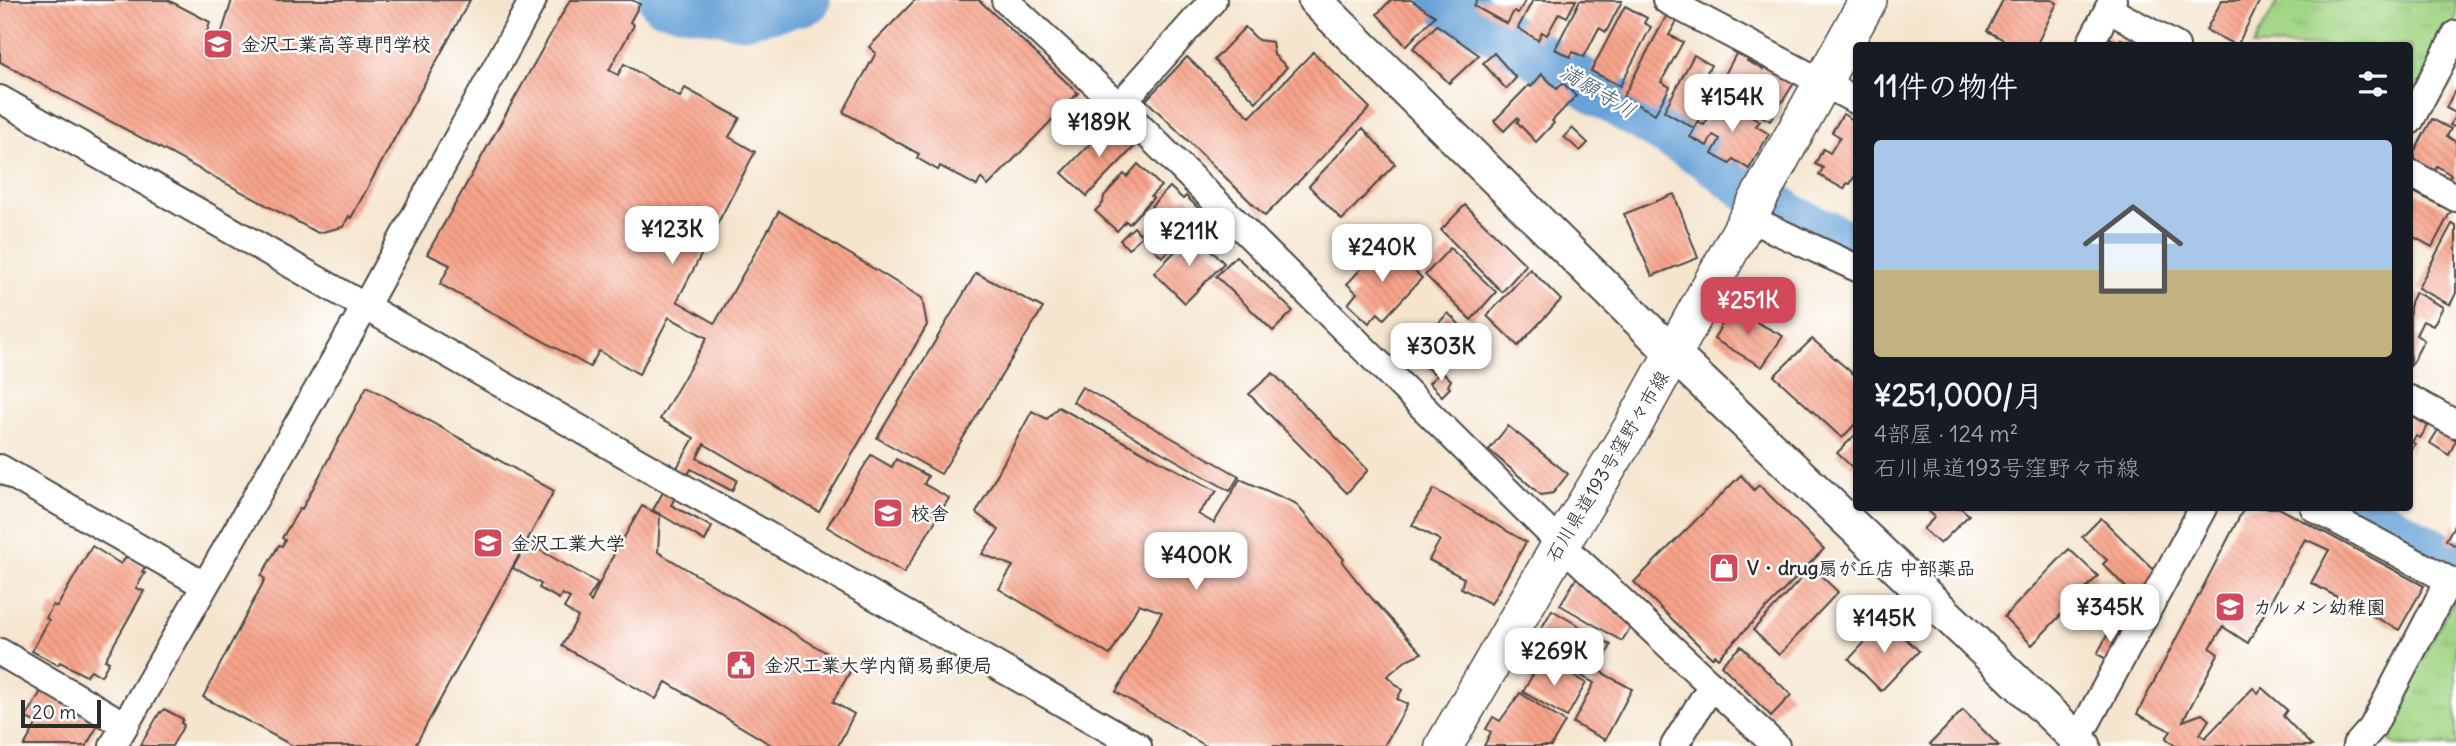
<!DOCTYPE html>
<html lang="ja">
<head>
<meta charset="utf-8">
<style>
	:root { --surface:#171b24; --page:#20242c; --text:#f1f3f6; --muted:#9ea1a6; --line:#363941; --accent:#d1495b }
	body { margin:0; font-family:Delius,"Klee One",sans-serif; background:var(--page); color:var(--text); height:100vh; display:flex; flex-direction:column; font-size:26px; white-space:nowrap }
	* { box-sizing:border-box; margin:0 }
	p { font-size:23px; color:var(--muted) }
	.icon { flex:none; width:38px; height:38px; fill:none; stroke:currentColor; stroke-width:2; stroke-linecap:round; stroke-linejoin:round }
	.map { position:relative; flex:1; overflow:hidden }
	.sheet { position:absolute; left:1853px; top:42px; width:560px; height:469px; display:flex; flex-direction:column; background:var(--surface); border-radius:7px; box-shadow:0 2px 5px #0004 }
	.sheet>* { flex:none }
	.scale { position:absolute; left:21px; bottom:18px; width:80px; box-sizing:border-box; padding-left:7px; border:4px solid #2b2b2b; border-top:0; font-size:19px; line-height:24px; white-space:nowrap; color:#2b2b2b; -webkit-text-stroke:5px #fff; paint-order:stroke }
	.price { position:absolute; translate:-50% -60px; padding:0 16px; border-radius:14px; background:#fff; color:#222; font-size:23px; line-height:46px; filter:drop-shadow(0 2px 4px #0008) }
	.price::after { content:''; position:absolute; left:50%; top:42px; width:21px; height:16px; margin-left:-10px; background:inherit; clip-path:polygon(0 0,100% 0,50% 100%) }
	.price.active { background:var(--accent); color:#fff }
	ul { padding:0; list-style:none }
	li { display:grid; align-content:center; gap:14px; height:371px; padding:0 21px }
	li+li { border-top:2px solid var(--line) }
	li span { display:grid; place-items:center; height:217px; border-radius:7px; color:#555 }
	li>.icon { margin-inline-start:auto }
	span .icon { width:126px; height:126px; fill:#fffc; stroke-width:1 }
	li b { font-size:30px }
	h2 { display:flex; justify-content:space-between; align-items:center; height:84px; padding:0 21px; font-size:30px }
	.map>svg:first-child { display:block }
	.park { fill:url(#park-tufts); stroke:#668058; stroke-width:2 }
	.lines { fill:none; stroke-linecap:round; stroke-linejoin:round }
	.river { stroke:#67a2d7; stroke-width:49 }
	.building { fill:url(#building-back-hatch) }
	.minor-casing { stroke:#494744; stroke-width:30 }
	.tertiary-casing { stroke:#494744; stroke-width:37 }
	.secondary-casing { stroke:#494744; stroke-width:40 }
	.minor { stroke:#fff; stroke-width:26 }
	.tertiary { stroke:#fff; stroke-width:33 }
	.secondary { stroke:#fff; stroke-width:37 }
	.labels { text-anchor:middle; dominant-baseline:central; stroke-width:5; stroke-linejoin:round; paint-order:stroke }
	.poi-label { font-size:19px; font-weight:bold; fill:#2b2b2b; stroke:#fff; text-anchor:start }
	.street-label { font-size:19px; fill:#2b2b2b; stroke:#fff }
	.water-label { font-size:21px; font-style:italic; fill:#435b70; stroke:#fff }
</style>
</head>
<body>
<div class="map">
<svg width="2456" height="746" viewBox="0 0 2456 746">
	<defs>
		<pattern id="park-tufts" width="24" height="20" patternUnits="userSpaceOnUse" patternTransform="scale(1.75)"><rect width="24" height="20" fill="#a2d585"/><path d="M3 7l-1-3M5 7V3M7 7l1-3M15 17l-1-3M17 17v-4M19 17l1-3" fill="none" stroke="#8cb773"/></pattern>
		<pattern id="building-back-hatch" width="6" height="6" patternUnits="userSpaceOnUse" patternTransform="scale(1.75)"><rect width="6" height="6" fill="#f7a38a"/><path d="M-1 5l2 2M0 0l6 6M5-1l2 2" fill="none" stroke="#d48c77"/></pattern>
	</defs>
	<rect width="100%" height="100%" fill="#fff"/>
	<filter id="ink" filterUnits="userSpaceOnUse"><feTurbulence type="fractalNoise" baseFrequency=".0143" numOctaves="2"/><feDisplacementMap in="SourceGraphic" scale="14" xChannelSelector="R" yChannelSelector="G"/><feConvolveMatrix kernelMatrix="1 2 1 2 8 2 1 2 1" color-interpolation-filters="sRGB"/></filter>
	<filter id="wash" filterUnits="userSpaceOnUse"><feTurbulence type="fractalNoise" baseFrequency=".00686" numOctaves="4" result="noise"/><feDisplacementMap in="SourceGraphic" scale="28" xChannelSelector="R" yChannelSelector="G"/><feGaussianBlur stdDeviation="1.57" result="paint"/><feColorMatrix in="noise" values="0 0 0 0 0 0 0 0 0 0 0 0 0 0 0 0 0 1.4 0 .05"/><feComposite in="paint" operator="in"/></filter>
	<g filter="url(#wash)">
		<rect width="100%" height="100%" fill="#f5e5cf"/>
		<g class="park">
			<polygon points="2278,0 2456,0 2456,21 2410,102 2410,46 2253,46"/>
			<polygon points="2456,595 2456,746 2397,746 2382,733"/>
		</g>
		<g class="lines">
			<g class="river">
				<polyline points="663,0 742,14 806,0"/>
				<polyline points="1444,0 1706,155 1790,218 1857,249"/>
				<polyline points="2351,508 2456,565"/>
			</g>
		</g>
		<g id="blocks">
			<g class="building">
				<polygon points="0,0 168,0 210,22 207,32 220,38 232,0 470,0 351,218 349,216 343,227 318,233 0,62"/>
				<polygon points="570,0 632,0 640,4 630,22 634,25 609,70 618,75 624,64 680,97 685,88 740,118 729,137 755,152 677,301 715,323 779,211 922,298 927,325 819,512 704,444 697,458 737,480 732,491 691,469 671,505 712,527 705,541 653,510 694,438 660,419 707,338 669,317 639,374 599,351 590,367 440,284 450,265 427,254"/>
				<polygon points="915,0 979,0 1078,93 988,186 981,178 977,186 940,166 938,170 917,158 919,154 843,112 876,53 869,47"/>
				<polygon points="1391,0 1411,0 1435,16 1406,46 1377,14"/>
				<polygon points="1477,0 1526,0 1518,13 1514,11 1507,24 1474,6"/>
				<polygon points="1533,0 1576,0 1567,17 1559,13 1547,35 1542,32 1538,40 1518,28"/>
				<polygon points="1580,0 1622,1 1606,32 1599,28 1584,57 1573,52 1570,57 1555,49"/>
				<polygon points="2003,0 2052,0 2057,3 2036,46 2015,46 1987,31"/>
				<polygon points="2222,0 2260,0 2237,46 2206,30"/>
				<polygon points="1625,6 1647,18 1644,23 1651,27 1620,86 1591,71"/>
				<polygon points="1667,15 1677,21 1669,35 1683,42 1661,82 1670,87 1655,114 1623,97"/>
				<polygon points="1437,25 1479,55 1449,83 1413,48"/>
				<polygon points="1245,27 1258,40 1272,42 1274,55 1287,67 1256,102 1214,60"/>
				<polygon points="2106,36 2119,43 2121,39 2133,46 2101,46"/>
				<polygon points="1313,52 1370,108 1265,216 1146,100 1187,57 1250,117"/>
				<polygon points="1737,52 1748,58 1747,61 1764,70 1766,67 1794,83 1770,121 1716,91"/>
				<polygon points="1494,53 1516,78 1506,89 1483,63"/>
				<polygon points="1694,55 1711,65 1699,87 1712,94 1694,128 1664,111"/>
				<polygon points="1542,74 1557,89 1563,83 1576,96 1552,121 1554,123 1536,142 1517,122 1519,120 1517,118 1504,131 1494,121 1529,85 1531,87"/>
				<polygon points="2456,88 2456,128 2450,125 2456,113 2446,108"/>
				<polygon points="1720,98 1760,121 1756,126 1769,134 1749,169 1733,159 1730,164 1712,154 1720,139 1713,135 1707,146 1690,137 1698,122 1704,125"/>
				<polygon points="1843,114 1857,122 1857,172 1850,184 1847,183 1844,189 1819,175 1823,168 1815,164 1823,149 1830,153 1840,137 1832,132"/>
				<polygon points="2432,119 2451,129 2447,136 2456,142 2456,185 2447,181 2451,175 2437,166 2433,173 2416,163 2414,152"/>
				<polygon points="1107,126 1119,129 1136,145 1087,196 1062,173"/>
				<polygon points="1363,128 1395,164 1342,220 1309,186"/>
				<polygon points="1572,128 1588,143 1580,151 1564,137"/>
				<polygon points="1138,164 1161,186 1151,196 1153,198 1129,224 1126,221 1117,231 1095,211 1103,203 1104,196 1124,174 1127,177"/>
				<polygon points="1170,187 1183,199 1186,196 1205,215 1191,230 1186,225 1173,238 1178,243 1162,257 1144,239 1146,237 1141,232 1160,214 1151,206"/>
				<polygon points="2410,190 2451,211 2432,247 2410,235"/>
				<polygon points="1674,194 1698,258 1652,276 1624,214"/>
				<polygon points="1465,205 1526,265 1502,292 1441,230"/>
				<polygon points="2452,224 2456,226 2456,293 2450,305 2418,288"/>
				<polygon points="1134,227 1142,236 1128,249 1120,240"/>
				<polygon points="1193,233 1224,263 1185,303 1154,273"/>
				<polygon points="1385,243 1422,278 1384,319 1378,313 1369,323 1348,304 1357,293 1347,284"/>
				<polygon points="1450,248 1496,292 1471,320 1425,275"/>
				<polygon points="1236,256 1293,311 1273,331 1216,276"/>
				<polygon points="1530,269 1561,300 1518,346 1487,316"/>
				<polygon points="976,273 1043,308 941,474 877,438"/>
				<polygon points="2415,292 2443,307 2433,326 2423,321 2416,335 2424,340 2410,367 2410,302"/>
				<polygon points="1730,308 1783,336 1762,367 1714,339"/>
				<polygon points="1448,313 1473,338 1461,350 1457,347 1433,373 1413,356 1436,333 1432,330"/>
				<polygon points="1812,339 1857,377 1857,422 1842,438 1774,376"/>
				<polygon points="1441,371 1451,380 1448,386 1450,388 1442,396 1429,383"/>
				<polygon points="1273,373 1368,470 1347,493 1249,394"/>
				<polygon points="367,386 554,491 415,746 293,746 203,697 265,579 261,576 279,545 282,546 285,540 282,538 300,508 302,509"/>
				<polygon points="1082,387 1239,476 1230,491 1073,402"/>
				<polygon points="1058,407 1217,491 1198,514 1214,523 1240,479 1295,503 1344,559 1342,562 1366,592 1422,653 1408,659 1387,676 1402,690 1397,699 1408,704 1384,746 1206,746 1116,692 1162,612 1139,604 1110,655 999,589 1013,566 982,554 999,530 976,513 1032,411 1047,419"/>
				<polygon points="2410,415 2428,426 2420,438 2416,436 2412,442 2415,444 2410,453"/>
				<polygon points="1508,426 1568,474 1553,493 1541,495 1489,450"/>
				<polygon points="2438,430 2456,440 2449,455 2430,443"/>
				<polygon points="1857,433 1857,463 1852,467 1837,453"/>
				<polygon points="871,455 892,467 896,459 928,476 924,484 949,498 904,573 827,527"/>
				<polygon points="1741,475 1754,490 1759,485 1824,549 1718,658 1715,655 1712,658 1634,582"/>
				<polygon points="1434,489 1526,542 1491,604 1461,588 1464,578 1429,560 1440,540 1412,525"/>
				<polygon points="642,506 660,515 658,552 852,668 833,702 854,714 838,746 773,746 666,682 656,699 562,646 578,617 564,608 570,598 562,594 559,599 539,588 541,584 513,568 527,543 598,583 588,599 591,602 608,565"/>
				<polygon points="1925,508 1961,508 1969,515 1940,544 1923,529 1935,517"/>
				<polygon points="2244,508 2279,508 2424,586 2399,630 2311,583 2329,550 2305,539 2248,643 2223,627 2210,648 2218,654 2183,721 2202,714 2209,720 2200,734 2205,738 2253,688 2258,693 2262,688 2287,710 2283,716 2312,746 2175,746 2166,738 2171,731 2137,714"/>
				<polygon points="2101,518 2157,573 2141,603 2103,564 2107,560 2082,537"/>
				<polygon points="2456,522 2456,546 2446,540"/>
				<polygon points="92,546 121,564 127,556 145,567 142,572 145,573 136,588 144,591 105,660 109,662 101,676 91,670 86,676 60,662 58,665 32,651 49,620 46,618 53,605 57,607"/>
				<polygon points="2069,549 2098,576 2032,645 2004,617"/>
				<polygon points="1812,567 1838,592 1779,655 1753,630"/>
				<polygon points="1577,577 1600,591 1614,608 1612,612 1632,624 1622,641 1560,605"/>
				<polygon points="1552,610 1611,645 1599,671 1632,689 1605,740 1573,723 1594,683 1531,647"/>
				<polygon points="1886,620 1919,651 1881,691 1849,659"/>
				<polygon points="2111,628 2124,635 2110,661 2097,654"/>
				<polygon points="1741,646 1791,695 1771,716 1721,665"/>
				<polygon points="1542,658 1586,683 1567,717 1523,692"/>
				<polygon points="41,691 97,723 95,725 97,727 86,746 24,746 37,723 26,718"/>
				<polygon points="1520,693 1565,722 1551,746 1484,746 1491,732 1486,729 1493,717 1500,721"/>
				<polygon points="164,709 183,719 181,723 184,725 172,746 140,746 160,712 161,713"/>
				<polygon points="1963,710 1999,746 1932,746 1930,744"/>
			</g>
		</g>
	</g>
	<g filter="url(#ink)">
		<use href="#blocks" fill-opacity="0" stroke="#494744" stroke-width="2"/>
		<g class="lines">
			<g class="minor-casing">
				<g id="minor">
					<polyline points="1005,0 1119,106"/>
					<polyline points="1213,0 1119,106 1561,544 1776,746"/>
					<polyline points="1666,0 1857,101"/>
					<polyline points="2108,9 2176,46"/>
					<polyline points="2089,46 2113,0"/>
					<polyline points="0,99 1138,746"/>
					<polyline points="2410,121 2456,34"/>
					<polyline points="2410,173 2456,198"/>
					<polyline points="1748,218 1857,268"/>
					<polyline points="2410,399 2456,424"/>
					<polyline points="0,468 204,585"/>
					<polyline points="2314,508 2456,584"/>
					<polyline points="0,652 125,725"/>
					<polyline points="113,746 365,307 533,0"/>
					<polyline points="1674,746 1712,685"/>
					<polyline points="2074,746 2203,508"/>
					<polyline points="2356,746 2372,728 2449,580"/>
				</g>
			</g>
			<g class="tertiary-casing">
				<polyline id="tertiary" points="1315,0 1673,354 2084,746"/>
			</g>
			<g class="secondary-casing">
				<polyline id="secondary" points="1444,746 1561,544 1632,428 1868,0"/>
			</g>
			<use href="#minor" class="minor"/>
			<use href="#tertiary" class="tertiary"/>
			<use href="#secondary" class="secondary"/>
		</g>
	</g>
	<defs>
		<g id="school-square" transform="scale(1.575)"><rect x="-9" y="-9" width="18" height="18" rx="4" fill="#d1495b" stroke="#fff"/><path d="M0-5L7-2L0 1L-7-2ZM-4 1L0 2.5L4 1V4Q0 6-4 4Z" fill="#fff"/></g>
		<g id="university-square" transform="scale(1.575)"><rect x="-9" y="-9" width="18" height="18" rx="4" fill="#d1495b" stroke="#fff"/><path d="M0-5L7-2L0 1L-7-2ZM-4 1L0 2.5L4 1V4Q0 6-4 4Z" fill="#fff"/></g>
		<g id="shop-square" transform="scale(1.575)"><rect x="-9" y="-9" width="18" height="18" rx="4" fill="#d1495b" stroke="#fff"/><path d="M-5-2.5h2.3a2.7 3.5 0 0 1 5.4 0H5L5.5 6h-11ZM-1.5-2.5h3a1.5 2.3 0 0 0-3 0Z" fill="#fff"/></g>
		<g id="civic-square" transform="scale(1.575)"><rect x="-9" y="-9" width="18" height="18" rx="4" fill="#d1495b" stroke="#fff"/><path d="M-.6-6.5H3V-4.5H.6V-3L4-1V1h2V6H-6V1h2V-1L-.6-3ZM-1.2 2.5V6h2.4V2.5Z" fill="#fff"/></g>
	</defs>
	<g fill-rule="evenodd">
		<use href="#school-square" x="218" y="44"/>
		<use href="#university-square" x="888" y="513"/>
		<use href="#university-square" x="488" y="543"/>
		<use href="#shop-square" x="1724" y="568"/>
		<use href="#school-square" x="2230" y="607"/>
		<use href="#civic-square" x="741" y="665"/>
	</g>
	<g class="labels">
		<g class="poi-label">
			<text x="241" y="44">金沢工業高等専門学校</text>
			<text x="911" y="513">校舎</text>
			<text x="511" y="543">金沢工業大学</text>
			<text x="1747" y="568">V・drug扇が丘店 中部薬品</text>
			<text x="2253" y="607">カルメン幼稚園</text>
			<text x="764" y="665">金沢工業大学内簡易郵便局</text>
		</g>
		<g class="street-label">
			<text transform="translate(1607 466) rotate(-59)">石川県道193号窪野々市線</text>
		</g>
		<g class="water-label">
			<text transform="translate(1598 91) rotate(31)">満願寺川</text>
		</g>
	</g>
</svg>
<div class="scale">20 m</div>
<b class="price" style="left:1732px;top:134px">¥154K</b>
<b class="price" style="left:1099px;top:159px">¥189K</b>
<b class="price" style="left:672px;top:266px">¥123K</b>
<b class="price" style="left:1189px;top:268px">¥211K</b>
<b class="price" style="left:1382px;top:284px">¥240K</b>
<b class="price active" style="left:1748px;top:337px">¥251K</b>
<b class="price" style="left:1441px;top:383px">¥303K</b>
<b class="price" style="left:1196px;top:592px">¥400K</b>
<b class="price" style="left:2110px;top:644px">¥345K</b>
<b class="price" style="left:1884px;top:655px">¥145K</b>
<b class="price" style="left:1554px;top:688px">¥269K</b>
<section class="sheet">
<h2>11件の物件<svg class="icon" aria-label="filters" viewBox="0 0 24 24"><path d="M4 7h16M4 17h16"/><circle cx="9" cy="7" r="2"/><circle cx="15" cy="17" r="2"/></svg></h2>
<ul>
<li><span style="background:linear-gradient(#a9c7e8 60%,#c2b280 0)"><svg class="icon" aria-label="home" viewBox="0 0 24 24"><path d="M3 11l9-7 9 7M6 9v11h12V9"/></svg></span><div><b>¥251,000/月</b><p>4部屋 · 124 m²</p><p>石川県道193号窪野々市線</p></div></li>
</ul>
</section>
</div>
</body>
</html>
